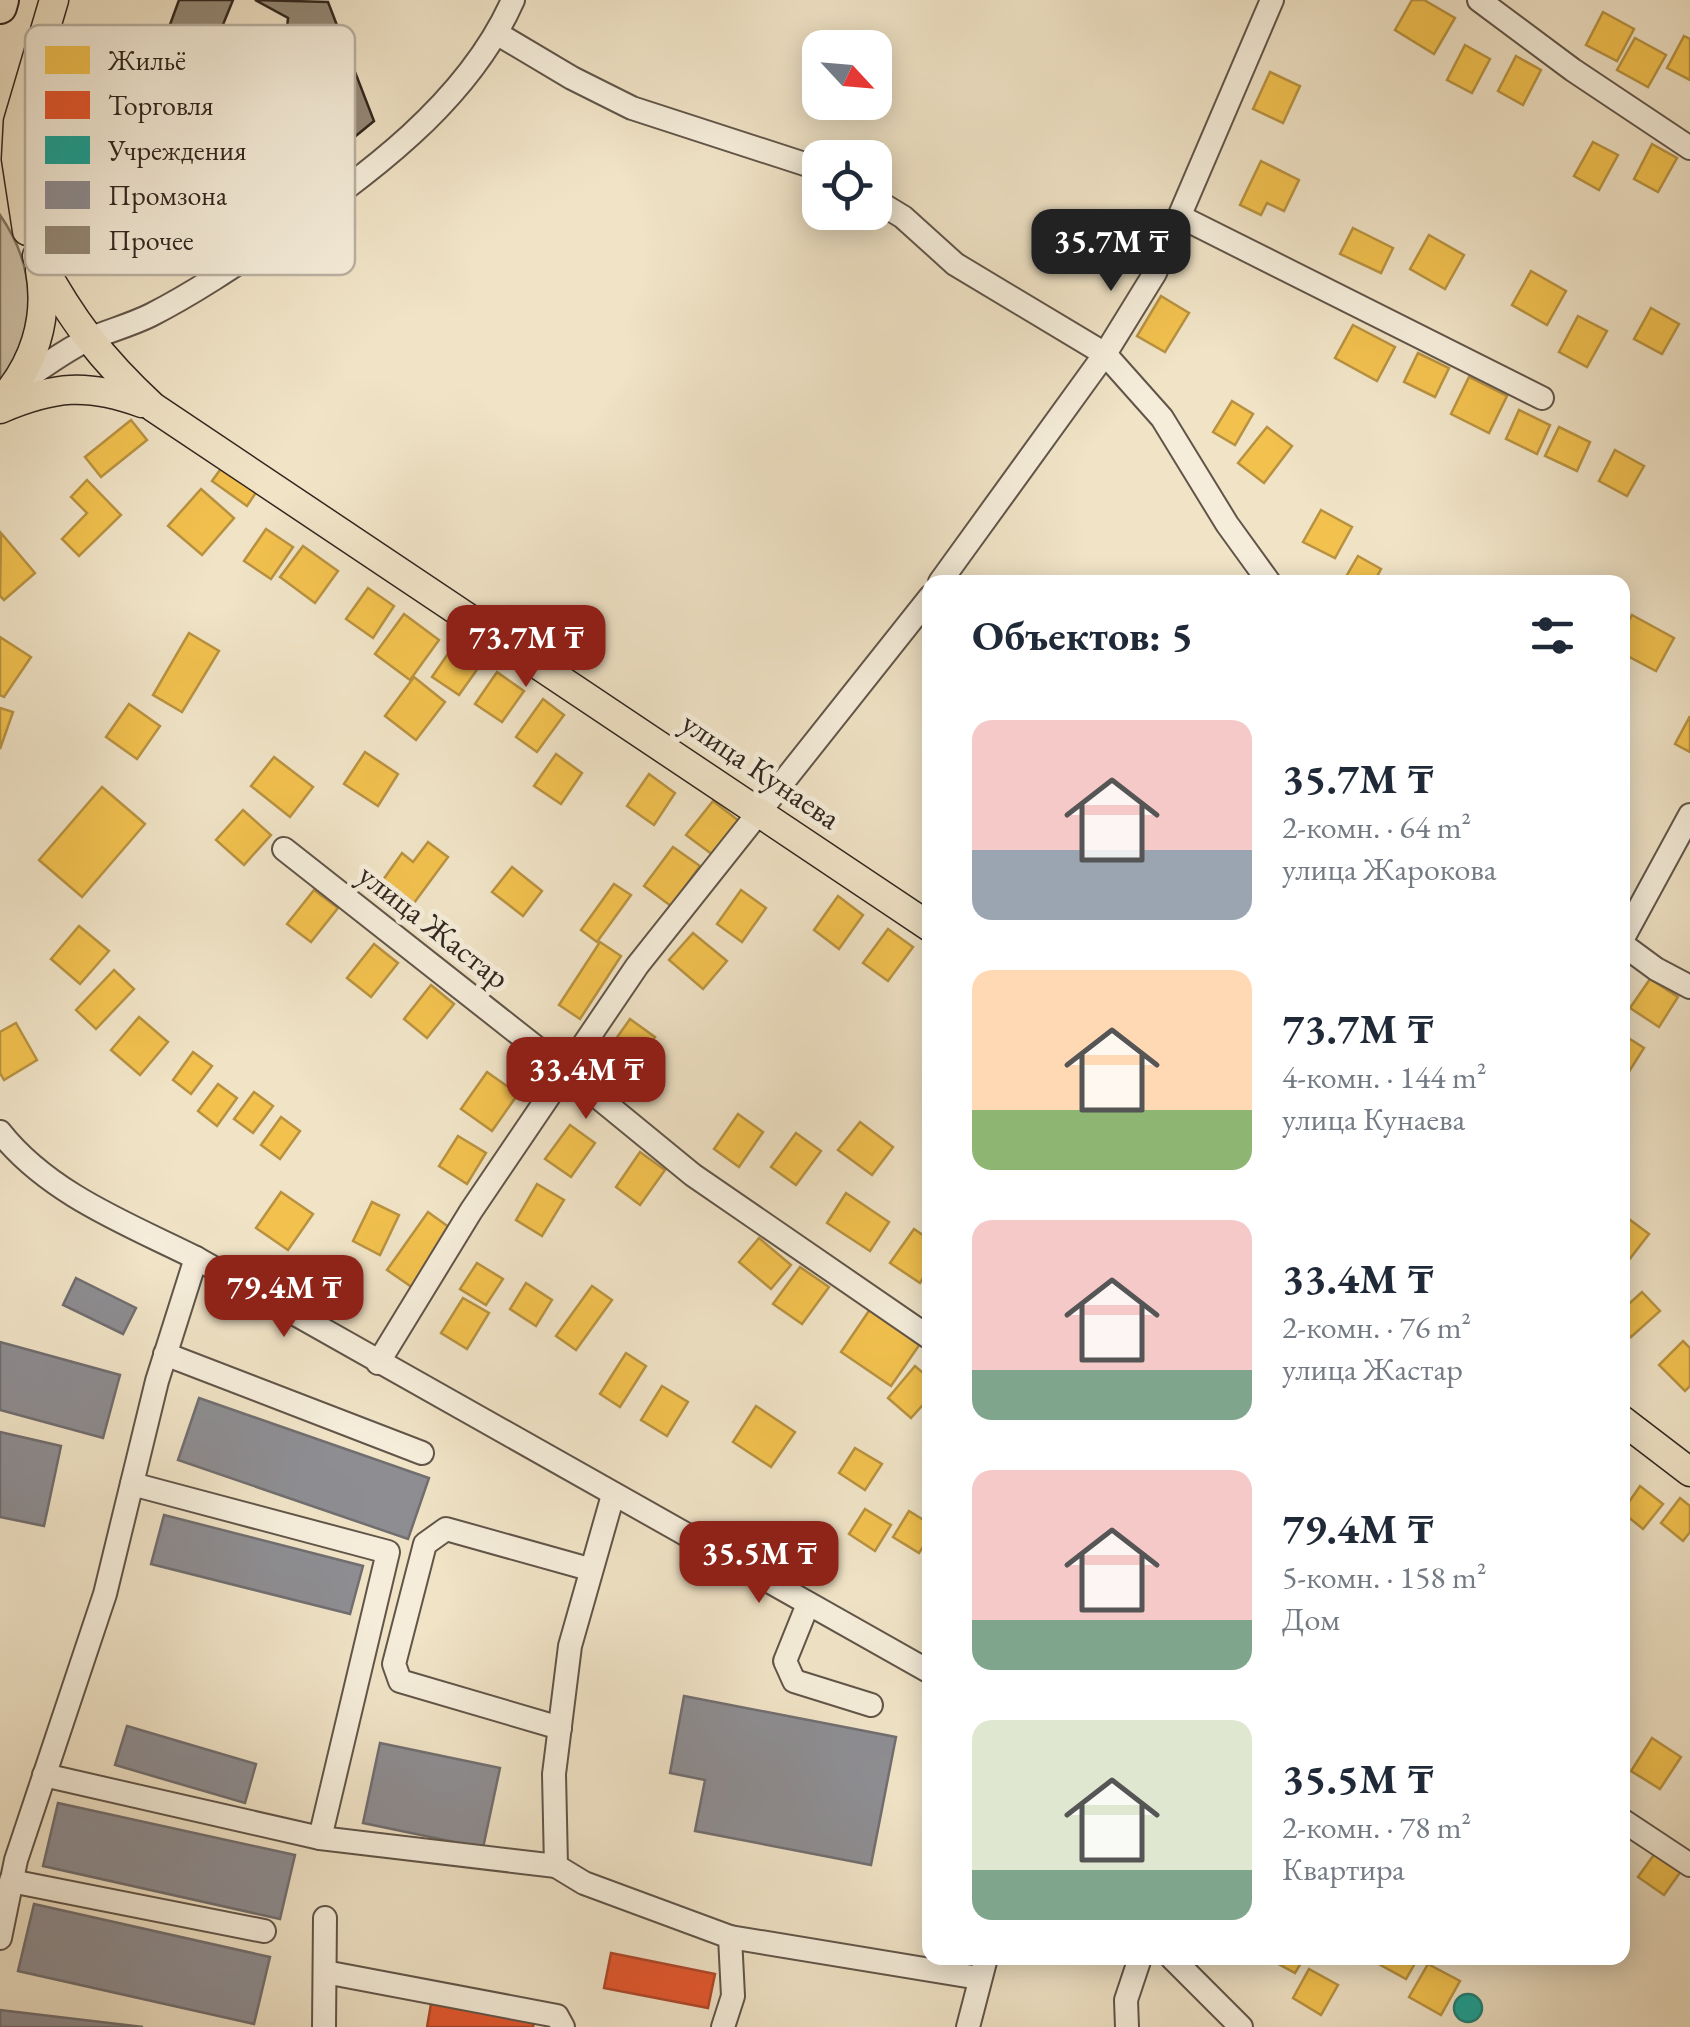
<!DOCTYPE html>
<html lang="ru">
<head>
<meta charset="utf-8">
<style>
	:root { --surface:#fff; --page:#f2f2f3; --text:#1f2937; --muted:#747a83; --accent:#8f2418 }
	body { margin:0; font-family:"EB Garamond",serif; background:var(--page); color:var(--text); height:100vh; display:flex; flex-direction:column; font-size:38px; white-space:nowrap }
	* { box-sizing:border-box; margin:0 }
	p { font-size:32px; color:var(--muted) }
	.icon { flex:none; width:55px; height:55px; fill:none; stroke:currentColor; stroke-width:2; stroke-linecap:round; stroke-linejoin:round }
	.map { position:relative; flex:1; overflow:hidden }
	.details { position:absolute; left:922px; top:575px; width:708px; height:1390px; display:flex; flex-direction:column; background:var(--surface); border-radius:20px; box-shadow:0 5px 25px #0003 }
	.details>* { flex:none }
	.needle { width:65px; rotate:116deg }
	.controls { position:absolute; left:802px; top:30px; display:grid; gap:20px }
	.controls a { display:grid; place-items:center; width:90px; height:90px; border-radius:20px; background:var(--surface); box-shadow:0 5px 25px #0003; font-size:50px }
	.price { position:absolute; translate:-50% -85px; padding:0 22px; border-radius:20px; background:var(--accent); color:#fff; font-size:32px; line-height:65px; filter:drop-shadow(0 2px 5px #0008) }
	.price::after { content:''; position:absolute; left:50%; top:60px; width:30px; height:22px; margin-left:-15px; background:inherit; clip-path:polygon(0 0,100% 0,50% 100%) }
	.price.active { background:#222; color:#fff }
	ul { padding:0; list-style:none }
	li { display:flex; align-items:center; gap:30px; height:250px; padding:0 50px }
	li span { display:grid; place-items:center; flex:none; width:280px; height:200px; border-radius:20px; color:#555 }
	li>.icon { margin-inline-start:auto }
	span .icon { width:120px; height:120px; fill:#fffc; stroke-width:1 }
	li b { font-size:42px }
	h2 { display:flex; justify-content:space-between; align-items:center; height:120px; padding:0 50px; font-size:42px }
	.map>svg:first-child { display:block }
	.green { fill:#d0c3aa; stroke:#807464; stroke-width:2.5 }
	.homes { fill:#f2c14e; stroke:#b89240; stroke-width:2.5 }
	.shops { fill:#e4572e; stroke:#ae482a; stroke-width:2.5 }
	.public { fill:#17a398; stroke:#1f7e74; stroke-width:2.5 }
	.industry { fill:#8d8d92; stroke:#716e70; stroke-width:2.5 }
	.building { fill:#948876; stroke:#31261f; stroke-width:2.5 }
	.lines { fill:none; stroke-linecap:round; stroke-linejoin:round }
	.minor-casing { stroke:#615549; stroke-width:26 }
	.major-casing { stroke:#31261f; stroke-width:31 }
	.highway-casing { stroke:#31261f; stroke-width:36 }
	.minor { stroke:#f5edda; stroke-width:22 }
	.major { stroke:#f0e3c6; stroke-width:28 }
	.highway { stroke:#f0e3c6; stroke-width:32 }
	.labels { text-anchor:middle; dominant-baseline:central; stroke-width:10; stroke-linejoin:round; paint-order:stroke }
	.street-label { font-size:32px; fill:#31261f; stroke:#f5edda }
	.key { fill:#f5edda; stroke:#bab1a2; stroke-width:2.5 }
	.key-label { font-size:28px; fill:#31261f }
</style>
</head>
<body>
<div class="map">
<svg width="1690" height="2027" viewBox="0 0 1690 2027">
	<rect width="100%" height="100%" fill="#f0e3c6"/>
	<filter id="stains"><feTurbulence type="fractalNoise" baseFrequency=".002" numOctaves="4"/><feColorMatrix values="0 0 0 0 .2 0 0 0 0 .09 0 0 0 0 .02 0 0 0 .5 -.17"/></filter>
	<radialGradient id="worn" r=".72"><stop offset=".6" stop-color="#630" stop-opacity="0"/><stop offset="1" stop-color="#630" stop-opacity=".3"/></radialGradient>
	<path class="green" d="M0 215C35 265 42 333 0 382Z"/>
	<g class="homes">
		<polygon points="1412,0 1424,0 1455,18 1434,54 1395,30"/>
		<polygon points="1603,12 1634,29 1617,61 1586,45"/>
		<polygon points="1684,36 1690,39 1690,80 1667,68"/>
		<polygon points="1635,38 1666,55 1648,87 1617,70"/>
		<polygon points="1465,45 1490,59 1472,93 1447,80"/>
		<polygon points="1516,56 1541,70 1523,105 1498,91"/>
		<polygon points="1270,72 1300,86 1283,123 1253,109"/>
		<polygon points="1593,142 1618,155 1599,190 1574,176"/>
		<polygon points="1652,144 1677,158 1658,192 1634,179"/>
		<polygon points="1261,161 1299,180 1284,211 1267,203 1261,215 1240,205"/>
		<polygon points="1353,228 1393,248 1381,273 1340,254"/>
		<polygon points="1429,235 1464,255 1445,289 1410,269"/>
		<polygon points="1531,271 1566,291 1547,325 1512,305"/>
		<polygon points="1161,296 1189,313 1165,352 1137,336"/>
		<polygon points="1651,308 1679,324 1662,354 1634,339"/>
		<polygon points="1578,316 1607,331 1587,367 1559,352"/>
		<polygon points="1353,325 1395,347 1377,381 1335,358"/>
		<polygon points="1418,353 1449,368 1435,397 1404,382"/>
		<polygon points="1469,377 1507,396 1489,433 1451,414"/>
		<polygon points="1232,401 1253,414 1235,445 1213,432"/>
		<polygon points="1519,410 1550,425 1537,454 1506,439"/>
		<polygon points="131,420 147,440 101,477 85,457"/>
		<polygon points="1267,427 1292,446 1264,483 1238,463"/>
		<polygon points="1559,427 1590,442 1577,471 1545,456"/>
		<polygon points="1615,450 1644,466 1627,496 1599,481"/>
		<polygon points="225,463 259,488 247,506 212,481"/>
		<polygon points="87,480 121,515 79,556 62,539 87,513 71,497"/>
		<polygon points="201,489 234,518 202,555 168,526"/>
		<polygon points="1321,510 1352,527 1335,558 1303,542"/>
		<polygon points="266,529 293,547 271,579 244,561"/>
		<polygon points="1,533 35,573 4,600 0,596"/>
		<polygon points="303,546 338,571 315,603 280,577"/>
		<polygon points="1358,556 1381,569 1374,582 1343,582"/>
		<polygon points="368,588 394,606 373,638 346,619"/>
		<polygon points="404,614 439,640 410,680 375,654"/>
		<polygon points="1632,615 1674,638 1656,671 1622,653 1622,632"/>
		<polygon points="189,633 219,651 182,712 153,695"/>
		<polygon points="0,637 31,657 4,697 0,695"/>
		<polygon points="454,645 481,664 459,695 432,677"/>
		<polygon points="497,672 524,691 502,722 475,704"/>
		<polygon points="414,677 445,702 416,740 385,716"/>
		<polygon points="543,699 564,715 537,752 516,737"/>
		<polygon points="129,704 160,726 137,759 106,737"/>
		<polygon points="0,708 13,712 0,749"/>
		<polygon points="1690,716 1690,752 1675,744"/>
		<polygon points="365,752 398,774 378,806 344,784"/>
		<polygon points="556,754 582,773 561,804 534,786"/>
		<polygon points="274,757 313,787 290,817 251,786"/>
		<polygon points="649,774 675,793 654,825 627,806"/>
		<polygon points="102,787 145,824 82,897 39,860"/>
		<polygon points="713,801 739,821 713,855 686,835"/>
		<polygon points="243,810 271,835 244,865 216,840"/>
		<polygon points="428,842 448,857 414,903 383,880 402,853 413,862"/>
		<polygon points="673,847 700,866 671,906 644,886"/>
		<polygon points="512,867 542,891 523,916 492,892"/>
		<polygon points="614,884 631,895 597,942 581,930"/>
		<polygon points="314,890 338,908 311,942 287,924"/>
		<polygon points="741,890 766,908 742,942 717,924"/>
		<polygon points="838,896 863,915 839,949 814,930"/>
		<polygon points="79,926 109,951 80,984 51,959"/>
		<polygon points="888,929 913,947 888,981 863,963"/>
		<polygon points="693,933 727,961 703,989 669,960"/>
		<polygon points="600,942 621,956 580,1019 559,1005"/>
		<polygon points="374,944 398,963 371,997 347,978"/>
		<polygon points="114,970 134,989 96,1029 76,1010"/>
		<polygon points="1650,979 1678,997 1659,1027 1630,1008"/>
		<polygon points="431,985 454,1004 427,1038 404,1019"/>
		<polygon points="139,1017 168,1042 140,1075 111,1050"/>
		<polygon points="630,1019 655,1037 631,1071 606,1053"/>
		<polygon points="16,1023 37,1060 4,1080 0,1073 0,1032"/>
		<polygon points="1622,1034 1644,1048 1625,1078 1622,1076"/>
		<polygon points="193,1052 212,1066 191,1094 173,1080"/>
		<polygon points="487,1072 518,1094 492,1131 461,1109"/>
		<polygon points="218,1084 237,1098 217,1126 198,1111"/>
		<polygon points="254,1092 273,1106 253,1133 234,1119"/>
		<polygon points="738,1114 763,1132 739,1167 714,1149"/>
		<polygon points="281,1117 300,1131 280,1159 261,1145"/>
		<polygon points="860,1122 893,1147 872,1175 838,1150"/>
		<polygon points="570,1125 595,1143 571,1177 545,1159"/>
		<polygon points="796,1133 821,1151 796,1185 771,1167"/>
		<polygon points="458,1136 486,1153 467,1184 439,1166"/>
		<polygon points="640,1152 665,1170 640,1205 616,1187"/>
		<polygon points="537,1184 564,1200 542,1236 516,1220"/>
		<polygon points="281,1192 313,1214 288,1250 256,1228"/>
		<polygon points="846,1193 889,1222 870,1251 827,1223"/>
		<polygon points="372,1202 399,1215 380,1255 353,1241"/>
		<polygon points="428,1212 453,1230 413,1288 387,1270"/>
		<polygon points="1629,1219 1649,1234 1622,1269 1622,1227"/>
		<polygon points="914,1229 930,1240 930,1267 920,1283 890,1263"/>
		<polygon points="759,1238 791,1265 771,1289 739,1262"/>
		<polygon points="477,1263 503,1279 486,1305 460,1289"/>
		<polygon points="800,1267 829,1287 802,1324 773,1304"/>
		<polygon points="526,1283 552,1300 536,1326 510,1309"/>
		<polygon points="592,1286 612,1300 576,1350 556,1336"/>
		<polygon points="1642,1292 1660,1311 1631,1337 1622,1328 1622,1310"/>
		<polygon points="463,1298 489,1313 467,1349 441,1333"/>
		<polygon points="875,1302 920,1344 891,1386 841,1352"/>
		<polygon points="1683,1341 1690,1348 1690,1386 1685,1391 1659,1365"/>
		<polygon points="626,1353 646,1366 620,1407 600,1394"/>
		<polygon points="915,1366 930,1379 930,1397 911,1418 888,1398"/>
		<polygon points="662,1386 688,1402 667,1436 641,1420"/>
		<polygon points="756,1406 795,1432 771,1467 733,1442"/>
		<polygon points="855,1448 882,1464 865,1490 839,1473"/>
		<polygon points="1640,1486 1663,1504 1643,1529 1622,1512"/>
		<polygon points="1680,1498 1690,1506 1690,1532 1683,1541 1661,1523"/>
		<polygon points="865,1509 891,1525 875,1551 849,1534"/>
		<polygon points="909,1511 930,1524 930,1536 919,1553 893,1537"/>
		<polygon points="1652,1738 1681,1757 1660,1789 1631,1771"/>
		<polygon points="1658,1849 1684,1867 1664,1895 1638,1877"/>
		<polygon points="1278,1958 1304,1958 1295,1973 1275,1962"/>
		<polygon points="1380,1958 1418,1958 1406,1979 1377,1963"/>
		<polygon points="1428,1964 1460,1981 1441,2015 1409,1997"/>
		<polygon points="1309,1969 1338,1985 1321,2015 1293,1998"/>
	</g>
	<g class="shops">
		<polygon points="611,1953 715,1974 708,2008 604,1988"/>
		<polygon points="431,2004 534,2022 533,2027 427,2027"/>
	</g>
	<circle class="public" cx="1468" cy="2008" r="14"/>
	<g class="industry">
		<polygon points="76,1278 136,1308 123,1334 63,1305"/>
		<polygon points="0,1342 120,1375 103,1438 0,1410"/>
		<polygon points="199,1398 429,1478 408,1539 178,1460"/>
		<polygon points="0,1432 61,1446 44,1526 0,1517"/>
		<polygon points="164,1515 363,1566 350,1614 151,1564"/>
		<polygon points="684,1696 896,1737 871,1865 695,1831 705,1780 670,1773"/>
		<polygon points="127,1726 256,1764 245,1803 115,1765"/>
		<polygon points="380,1743 500,1768 483,1848 363,1823"/>
		<polygon points="58,1803 295,1855 280,1919 43,1866"/>
		<polygon points="34,1904 270,1957 254,2024 18,1971"/>
		<polygon points="0,2010 143,2027 0,2027"/>
	</g>
	<g class="building">
		<polygon points="179,0 233,0 222,27 238,34 199,144 135,120"/>
		<polygon points="255,0 328,2 374,121 274,203 225,130 241,120 269,156 326,117 287,28 288,18"/>
	</g>
	<g class="lines">
		<g class="minor-casing">
			<g id="minor">
				<polyline points="1479,0 1573,70 1690,148"/>
				<polyline points="498,34 572,78 632,108 820,169"/>
				<polyline points="875,200 903,217 955,264 1105,354 1162,418 1227,524 1269,582"/>
				<polyline points="1181,217 1542,398"/>
				<path d="M17 385C40 369 62 352 87 340 108 331 131 325 151 315 194 293 234 266 274 239 365 177 467 104 513 0"/>
				<polyline points="940,582 1105,354 1155,273 1272,0"/>
				<polyline points="284,849 566,1071 693,1175 930,1338"/>
				<polyline points="1622,940 1690,815"/>
				<polyline points="1622,944 1656,969 1690,987"/>
				<path d="M0 1132C49 1194 128 1224 196 1258L930 1672"/>
				<polyline points="165,1354 422,1453"/>
				<polyline points="378,1363 471,1211 637,966 930,597"/>
				<polyline points="613,1495 570,1646 554,1774 556,1866 584,1883 730,1937 733,1996 723,2027"/>
				<polyline points="808,1604 785,1661 794,1681 871,1705"/>
				<polyline points="560,1728 400,1681 394,1664 425,1544 446,1529 589,1569"/>
				<polyline points="44,1775 320,1838 388,1552 132,1484"/>
				<polyline points="1622,1820 1690,1865"/>
				<polyline points="320,1838 556,1866"/>
				<polyline points="11,1881 264,1931"/>
				<polyline points="730,1937 979,1978"/>
				<polyline points="0,1938 16,1860 105,1594 157,1381 196,1258"/>
				<polyline points="1172,1958 1241,2027"/>
				<polyline points="325,1972 557,2016 563,2027"/>
				<polyline points="324,2027 325,1918"/>
				<polyline points="968,2027 986,1958"/>
				<polyline points="1127,2027 1126,2000 1140,1958"/>
			</g>
		</g>
		<g class="major-casing">
			<g id="major">
				<polyline points="27,231 16,159 18,122 54,0"/>
				<path d="M37 256C71 319 100 358 153 407L930 927"/>
				<path d="M0 402C34 366 49 319 40 270"/>
				<path d="M0 409C54 386 87 383 142 403"/>
				<polyline points="1622,1420 1690,1472"/>
			</g>
		</g>
		<g class="highway-casing">
			<polyline id="highway" points="0,7 2,0"/>
		</g>
		<use href="#minor" class="minor"/>
		<use href="#major" class="major"/>
		<use href="#highway" class="highway"/>
	</g>
	<g class="labels">
		<g class="street-label">
			<text transform="translate(761 770) rotate(34)">улица Кунаева</text>
			<text transform="translate(434 926) rotate(38)">улица Жастар</text>
		</g>
	</g>
	<rect x="25" y="25" width="330" height="250" rx="15" class="key"/>
	<rect x="45" y="46" width="45" height="28" fill="#f2c14e"/>
	<rect x="45" y="91" width="45" height="28" fill="#e4572e"/>
	<rect x="45" y="136" width="45" height="28" fill="#17a398"/>
	<rect x="45" y="181" width="45" height="28" fill="#8d8d92"/>
	<rect x="45" y="226" width="45" height="28" fill="#948876"/>
	<g class="key-label">
		<text x="108" y="70">Жильё</text>
		<text x="108" y="115">Торговля</text>
		<text x="108" y="160">Учреждения</text>
		<text x="108" y="205">Промзона</text>
		<text x="108" y="250">Прочее</text>
	</g>
	<rect width="100%" height="100%" filter="url(#stains)"/>
	<rect width="100%" height="100%" fill="url(#worn)"/>
</svg>
<div class="controls">
<a><svg class="needle" viewBox="-14 -14 28 28"><path d="M0-13l5 13h-10z" fill="#e53935"/><path d="M0 13l5-13h-10z" fill="#747a83"/></svg></a>
<a><svg class="icon" aria-label="locate" viewBox="0 0 24 24"><circle cx="12" cy="12" r="6"/><path d="M12 2v4M12 18v4M2 12h4M18 12h4"/></svg></a>
</div>
<b class="price active" style="left:1111px;top:294px">35.7M ₸</b>
<b class="price" style="left:526px;top:690px">73.7M ₸</b>
<b class="price" style="left:586px;top:1122px">33.4M ₸</b>
<b class="price" style="left:284px;top:1340px">79.4M ₸</b>
<b class="price" style="left:759px;top:1606px">35.5M ₸</b>
<section class="details">
<h2>Объектов: 5<svg class="icon" aria-label="filters" viewBox="0 0 24 24"><path d="M4 7h16M4 17h16"/><circle cx="9" cy="7" r="2"/><circle cx="15" cy="17" r="2"/></svg></h2>
<ul>
<li><span style="background:linear-gradient(#f6c9c9 65%,#9aa5b1 0)"><svg class="icon" aria-label="home" viewBox="0 0 24 24"><path d="M3 11l9-7 9 7M6 9v11h12V9"/></svg></span><div><b>35.7M ₸</b><p>2-комн. · 64 m²</p><p>улица Жарокова</p></div></li>
<li><span style="background:linear-gradient(#ffd9b3 70%,#8fb573 0)"><svg class="icon" aria-label="home" viewBox="0 0 24 24"><path d="M3 11l9-7 9 7M6 9v11h12V9"/></svg></span><div><b>73.7M ₸</b><p>4-комн. · 144 m²</p><p>улица Кунаева</p></div></li>
<li><span style="background:linear-gradient(#f6c9c9 75%,#7fa58c 0)"><svg class="icon" aria-label="home" viewBox="0 0 24 24"><path d="M3 11l9-7 9 7M6 9v11h12V9"/></svg></span><div><b>33.4M ₸</b><p>2-комн. · 76 m²</p><p>улица Жастар</p></div></li>
<li><span style="background:linear-gradient(#f6c9c9 75%,#7fa58c 0)"><svg class="icon" aria-label="home" viewBox="0 0 24 24"><path d="M3 11l9-7 9 7M6 9v11h12V9"/></svg></span><div><b>79.4M ₸</b><p>5-комн. · 158 m²</p><p>Дом</p></div></li>
<li><span style="background:linear-gradient(#dfe7d0 75%,#7fa58c 0)"><svg class="icon" aria-label="home" viewBox="0 0 24 24"><path d="M3 11l9-7 9 7M6 9v11h12V9"/></svg></span><div><b>35.5M ₸</b><p>2-комн. · 78 m²</p><p>Квартира</p></div></li>
</ul>
</section>
</div>
</body>
</html>
